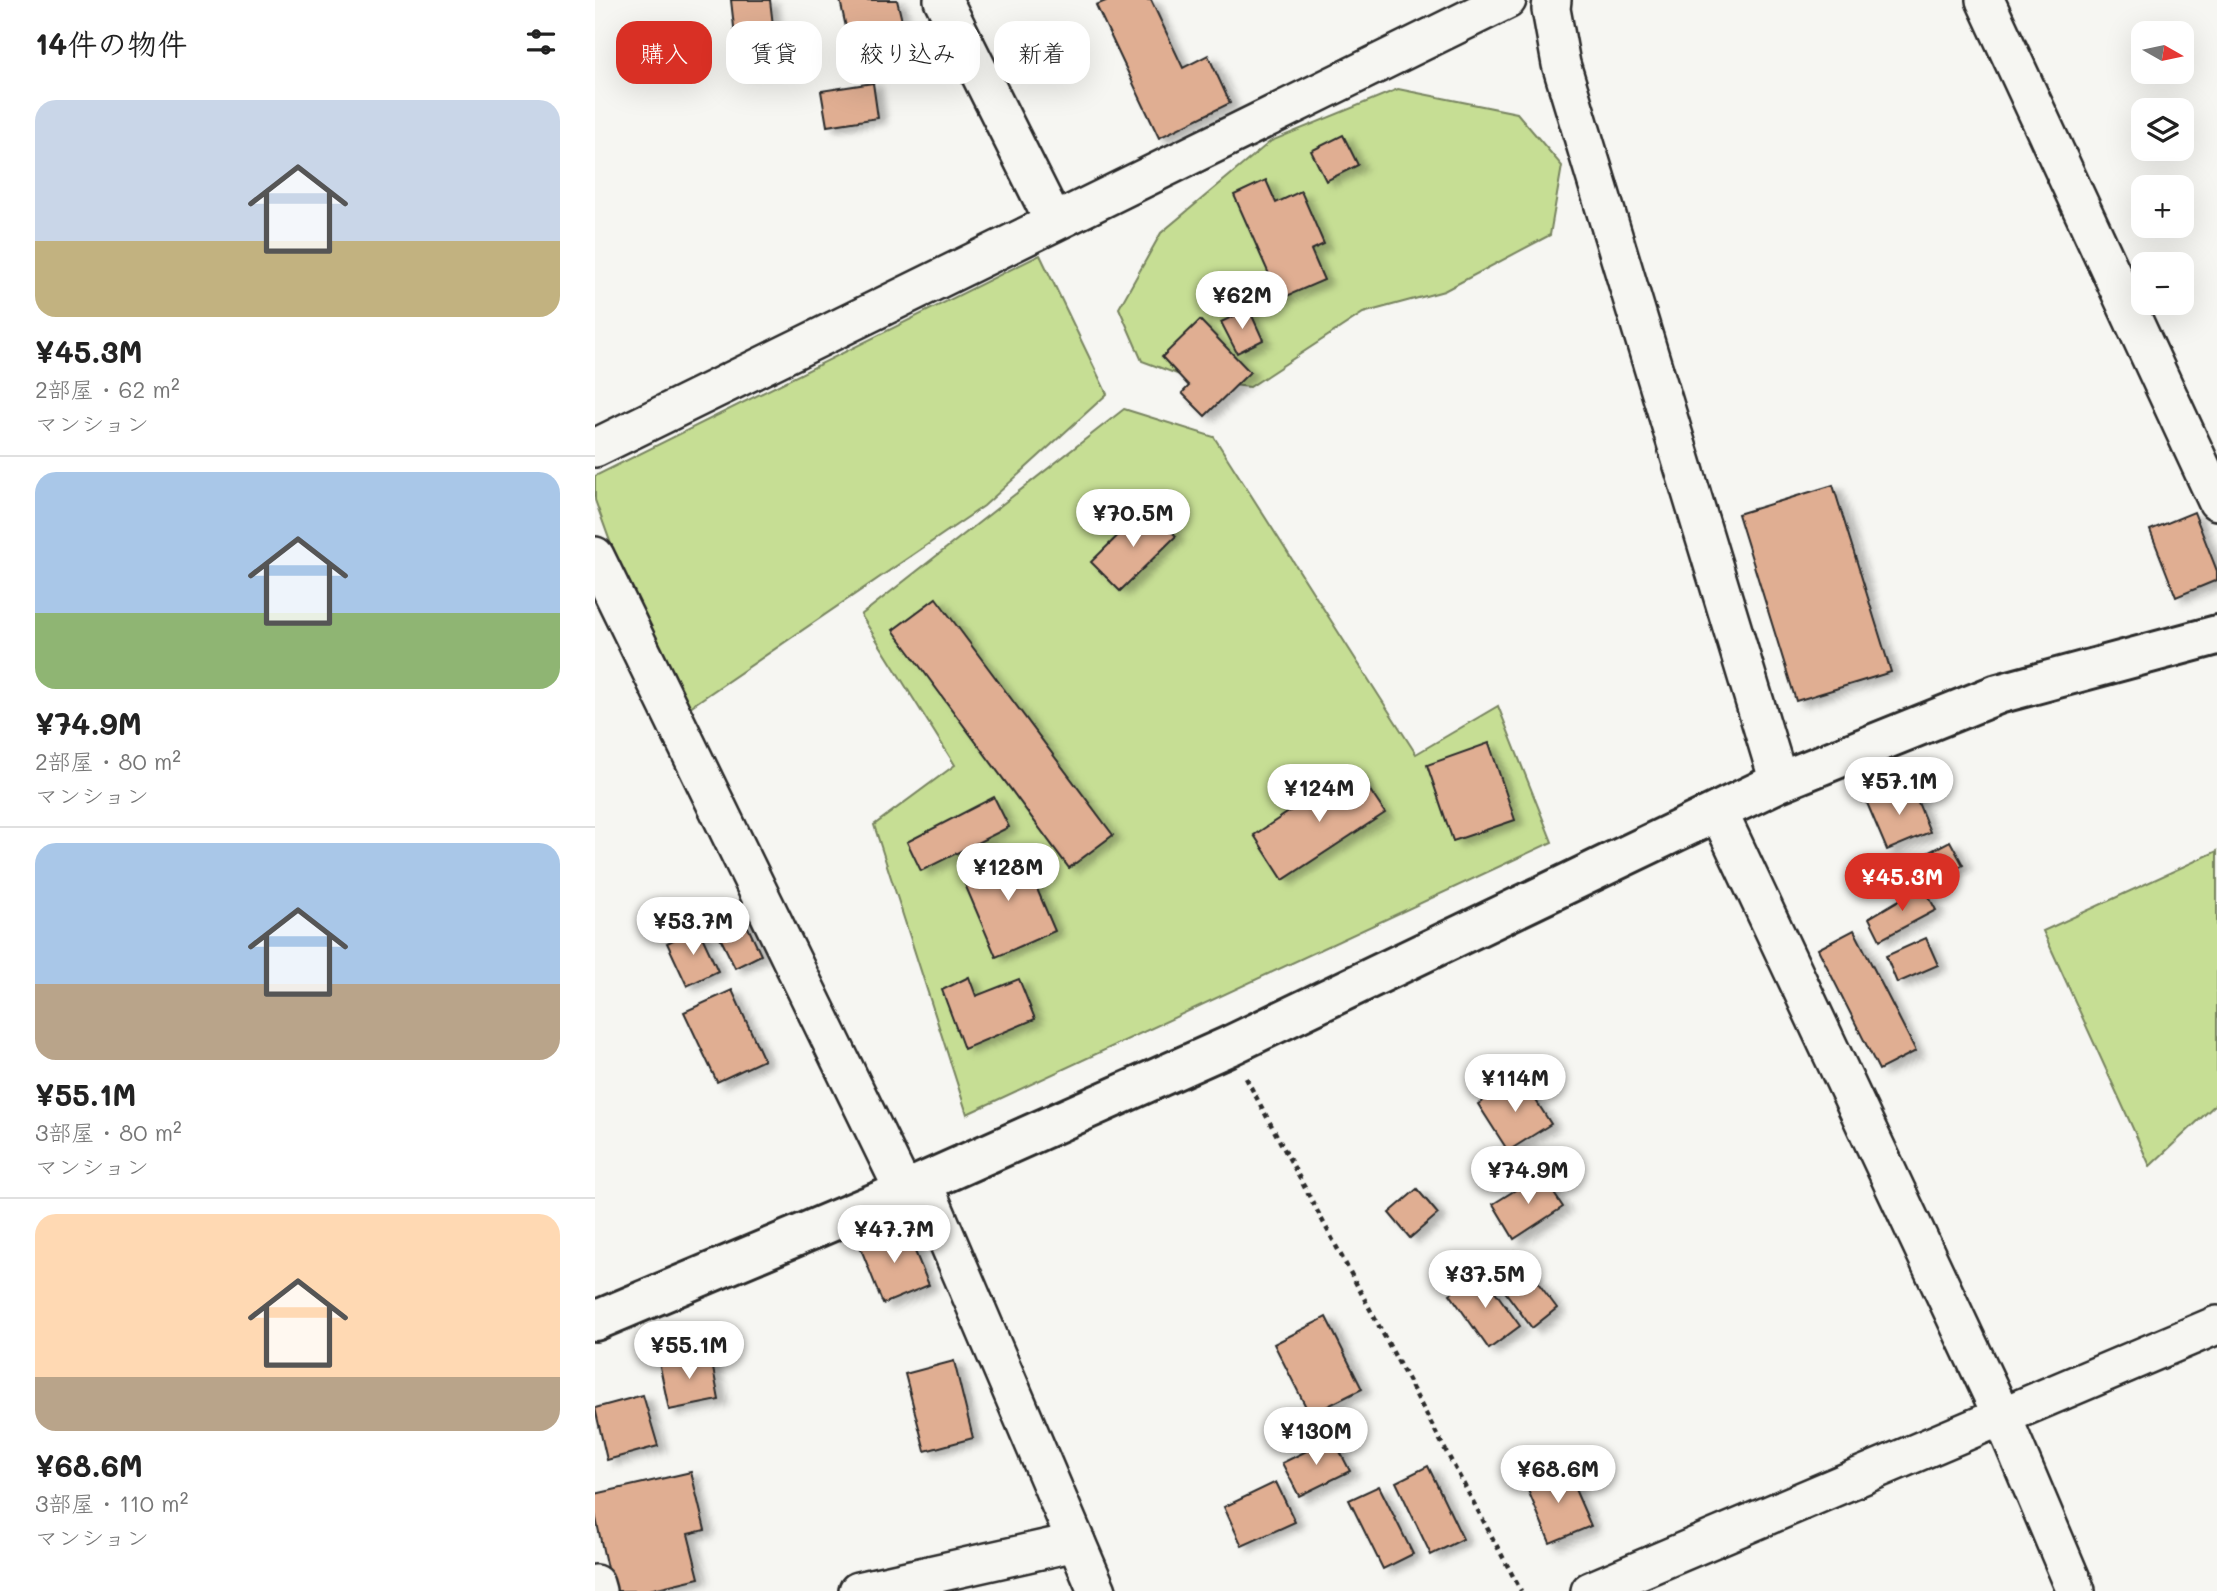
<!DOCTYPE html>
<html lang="ja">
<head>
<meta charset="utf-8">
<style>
	:root { --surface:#fff; --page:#f2f2f2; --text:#222; --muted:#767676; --line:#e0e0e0; --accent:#d93025 }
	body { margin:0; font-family:Mali,"Klee One",sans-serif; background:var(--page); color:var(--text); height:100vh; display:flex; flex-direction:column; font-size:26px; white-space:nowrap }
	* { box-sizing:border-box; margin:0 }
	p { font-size:23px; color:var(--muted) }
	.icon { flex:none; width:38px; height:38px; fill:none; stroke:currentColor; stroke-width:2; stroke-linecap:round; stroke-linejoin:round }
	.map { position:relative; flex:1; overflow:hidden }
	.drawer { display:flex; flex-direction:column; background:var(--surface); width:595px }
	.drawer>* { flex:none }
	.hud { position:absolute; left:21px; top:21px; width:665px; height:63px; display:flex; gap:14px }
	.needle { width:46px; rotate:99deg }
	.tools { position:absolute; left:1536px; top:21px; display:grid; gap:14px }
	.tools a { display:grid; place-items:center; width:63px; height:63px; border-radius:14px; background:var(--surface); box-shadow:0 7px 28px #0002; font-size:35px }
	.price { position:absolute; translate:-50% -60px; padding:0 16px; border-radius:24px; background:#fff; color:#222; font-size:23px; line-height:46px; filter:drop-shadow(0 2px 4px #0008) }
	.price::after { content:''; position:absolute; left:50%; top:42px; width:21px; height:16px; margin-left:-10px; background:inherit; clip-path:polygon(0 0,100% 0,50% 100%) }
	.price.current { background:var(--accent); color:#fff }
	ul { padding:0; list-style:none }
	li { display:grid; align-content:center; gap:14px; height:371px; padding:0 35px }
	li+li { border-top:2px solid var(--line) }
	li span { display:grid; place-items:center; height:217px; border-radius:21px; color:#555 }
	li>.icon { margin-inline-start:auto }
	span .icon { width:126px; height:126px; fill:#fffc; stroke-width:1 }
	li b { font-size:30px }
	h2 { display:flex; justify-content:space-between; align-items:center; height:84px; padding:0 35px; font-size:30px }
	.chip { padding:0 24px; border-radius:21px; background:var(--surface); box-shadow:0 7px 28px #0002; font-size:24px; line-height:63px }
	.chip.current { background:var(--accent); color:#fff }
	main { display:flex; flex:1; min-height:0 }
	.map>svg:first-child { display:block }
	.green { fill:#c6de94; stroke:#788460; stroke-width:2 }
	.building { fill:#e0ae92; stroke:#2b2b2b; stroke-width:2; filter:url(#shadow) }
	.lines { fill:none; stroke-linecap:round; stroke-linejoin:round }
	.minor-casing { stroke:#2b2b2b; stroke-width:42 }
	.tertiary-casing { stroke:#2b2b2b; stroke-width:44 }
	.path { stroke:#2b2b2b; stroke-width:4.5; stroke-dasharray:5 5; stroke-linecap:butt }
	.minor { stroke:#f6f6f2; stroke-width:37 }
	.tertiary { stroke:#f6f6f2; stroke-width:38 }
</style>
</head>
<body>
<main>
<section class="drawer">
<h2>14件の物件<svg class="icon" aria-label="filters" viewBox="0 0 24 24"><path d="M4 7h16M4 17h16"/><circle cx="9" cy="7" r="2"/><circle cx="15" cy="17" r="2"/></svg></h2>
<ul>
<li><span style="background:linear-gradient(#c9d6e8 65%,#c2b280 0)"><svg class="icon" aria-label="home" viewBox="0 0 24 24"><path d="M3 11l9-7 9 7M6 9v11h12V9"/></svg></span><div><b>¥45.3M</b><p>2部屋 · 62 m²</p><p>マンション</p></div></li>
<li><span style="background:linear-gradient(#a9c7e8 65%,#8fb573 0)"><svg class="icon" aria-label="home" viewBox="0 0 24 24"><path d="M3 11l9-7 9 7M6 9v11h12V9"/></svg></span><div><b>¥74.9M</b><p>2部屋 · 80 m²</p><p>マンション</p></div></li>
<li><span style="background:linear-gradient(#a9c7e8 65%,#b9a48a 0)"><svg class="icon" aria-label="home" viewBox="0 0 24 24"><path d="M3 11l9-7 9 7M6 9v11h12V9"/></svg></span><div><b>¥55.1M</b><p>3部屋 · 80 m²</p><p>マンション</p></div></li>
<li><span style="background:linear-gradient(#ffd9b3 75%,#b9a48a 0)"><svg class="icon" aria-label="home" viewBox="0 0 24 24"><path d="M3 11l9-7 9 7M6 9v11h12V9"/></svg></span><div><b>¥68.6M</b><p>3部屋 · 110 m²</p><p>マンション</p></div></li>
</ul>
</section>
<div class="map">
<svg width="1622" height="1591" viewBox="0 0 1622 1591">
	<defs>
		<filter id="shadow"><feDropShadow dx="8" dy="4.5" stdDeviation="3.5" flood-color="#0004"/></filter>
	</defs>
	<rect width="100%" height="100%" fill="#f6f6f2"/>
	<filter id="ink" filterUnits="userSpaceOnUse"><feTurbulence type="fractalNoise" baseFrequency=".0143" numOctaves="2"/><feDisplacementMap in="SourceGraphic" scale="14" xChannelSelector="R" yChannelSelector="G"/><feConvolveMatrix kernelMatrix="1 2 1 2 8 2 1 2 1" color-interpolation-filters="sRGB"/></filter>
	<g filter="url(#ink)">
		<g class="green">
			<polygon points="803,89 922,113 967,166 955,235 849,291 768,313 655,387 601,381 547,361 524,308 566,233 676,141"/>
			<polygon points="445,255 512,394 389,506 79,718 0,500 0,476"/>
			<polygon points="529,409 619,437 821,754 903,706 957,842 372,1114 279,825 360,765 266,615"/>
			<polygon points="1622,851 1622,1103 1555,1166 1448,931"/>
		</g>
		<g class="building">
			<polygon points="136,0 175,0 183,68 144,72"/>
			<polygon points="245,0 302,0 309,29 254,41"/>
			<polygon points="513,0 556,0 588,68 613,55 635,103 564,138 501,5"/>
			<polygon points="278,83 283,118 232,126 226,91"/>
			<polygon points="748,135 763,165 731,181 716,151"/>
			<polygon points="671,180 681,203 706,191 729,244 716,250 729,280 685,299 639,195"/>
			<polygon points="654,309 668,340 642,353 626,322"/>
			<polygon points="605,320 655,372 610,416 587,393 594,386 567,357"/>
			<polygon points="1238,485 1296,672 1201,701 1143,514"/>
			<polygon points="552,507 581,536 525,591 496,562"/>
			<polygon points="1599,512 1622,571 1622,580 1581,597 1555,530"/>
			<polygon points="341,598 518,835 474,868 298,630"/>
			<polygon points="894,743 920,820 858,841 832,765"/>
			<polygon points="760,768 790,813 688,880 659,835"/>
			<polygon points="1316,785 1335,832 1292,850 1272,803"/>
			<polygon points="399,797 414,827 326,871 312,842"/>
			<polygon points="1355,841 1368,865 1328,886 1315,862"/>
			<polygon points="425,849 460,931 401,957 366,875"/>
			<polygon points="1328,886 1341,910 1285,940 1274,918"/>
			<polygon points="142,904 166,955 140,968 115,917"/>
			<polygon points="103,928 123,971 92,986 72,943"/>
			<polygon points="1259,930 1321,1051 1284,1070 1223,949"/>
			<polygon points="1331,938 1343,965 1302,983 1291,956"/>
			<polygon points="374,977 381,996 424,979 440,1019 369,1049 347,990"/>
			<polygon points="137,990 169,1060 122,1082 89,1012"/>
			<polygon points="926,1077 956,1124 913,1151 883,1104"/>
			<polygon points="946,1174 968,1207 919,1239 898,1204"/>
			<polygon points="822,1189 843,1214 815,1238 794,1213"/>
			<polygon points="309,1225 334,1285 288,1304 264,1244"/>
			<polygon points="919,1251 962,1308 937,1328 894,1270"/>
			<polygon points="886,1272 925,1326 894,1349 855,1294"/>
			<polygon points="731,1317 767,1389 715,1415 679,1344"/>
			<polygon points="115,1352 124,1400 74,1410 64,1362"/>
			<polygon points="359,1361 378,1438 330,1451 310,1374"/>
			<polygon points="48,1395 63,1446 12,1460 0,1408"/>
			<polygon points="738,1438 755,1471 704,1496 687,1463"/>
			<polygon points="833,1466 868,1539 836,1555 801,1482"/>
			<polygon points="970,1466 996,1526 955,1543 930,1483"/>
			<polygon points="96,1472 110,1530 93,1534 104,1578 50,1591 17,1591 0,1514 0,1494"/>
			<polygon points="681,1482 700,1522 647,1546 629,1507"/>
			<polygon points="784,1486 818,1554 788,1569 754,1500"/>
		</g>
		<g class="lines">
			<g class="minor-casing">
				<g id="minor">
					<polyline points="348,0 459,222"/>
					<polyline points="957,0 956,9 966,64 1184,782"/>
					<polyline points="1390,0 1622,501"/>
					<polyline points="0,448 912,0"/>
					<polyline points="0,556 309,1191"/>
					<polyline points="1123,811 1407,1416 1481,1591"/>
					<polyline points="328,1183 502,1591"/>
					<polyline points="0,1584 2,1591"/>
					<polyline points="263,1591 481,1542"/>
					<polyline points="995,1591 1622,1325"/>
				</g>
			</g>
			<g class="tertiary-casing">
				<polyline id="tertiary" points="0,1321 309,1191 634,1046 1184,782 1403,694 1622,635"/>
			</g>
			<polyline class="path" points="651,1078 926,1591"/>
			<use href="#minor" class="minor"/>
			<use href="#tertiary" class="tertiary"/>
		</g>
	</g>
</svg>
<div class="tools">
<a><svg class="needle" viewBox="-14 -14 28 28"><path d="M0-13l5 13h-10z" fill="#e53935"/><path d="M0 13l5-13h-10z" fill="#767676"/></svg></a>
<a><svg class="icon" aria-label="layers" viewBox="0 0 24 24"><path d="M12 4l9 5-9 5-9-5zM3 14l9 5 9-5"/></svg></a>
<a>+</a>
<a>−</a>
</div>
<b class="price" style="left:647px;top:331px">¥62M</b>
<b class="price" style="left:538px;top:549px">¥70.5M</b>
<b class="price" style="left:1304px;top:817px">¥57.1M</b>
<b class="price" style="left:724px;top:824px">¥124M</b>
<b class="price" style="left:413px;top:903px">¥128M</b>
<b class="price current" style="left:1307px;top:913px">¥45.3M</b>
<b class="price" style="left:98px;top:957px">¥53.7M</b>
<b class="price" style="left:920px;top:1114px">¥114M</b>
<b class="price" style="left:933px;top:1206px">¥74.9M</b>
<b class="price" style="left:299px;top:1265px">¥47.7M</b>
<b class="price" style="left:890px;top:1310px">¥37.5M</b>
<b class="price" style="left:94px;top:1381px">¥55.1M</b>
<b class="price" style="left:721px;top:1467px">¥130M</b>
<b class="price" style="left:963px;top:1505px">¥68.6M</b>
<div class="hud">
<a class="chip current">購入</a>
<a class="chip">賃貸</a>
<a class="chip">絞り込み</a>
<a class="chip">新着</a>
</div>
</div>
</main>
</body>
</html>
